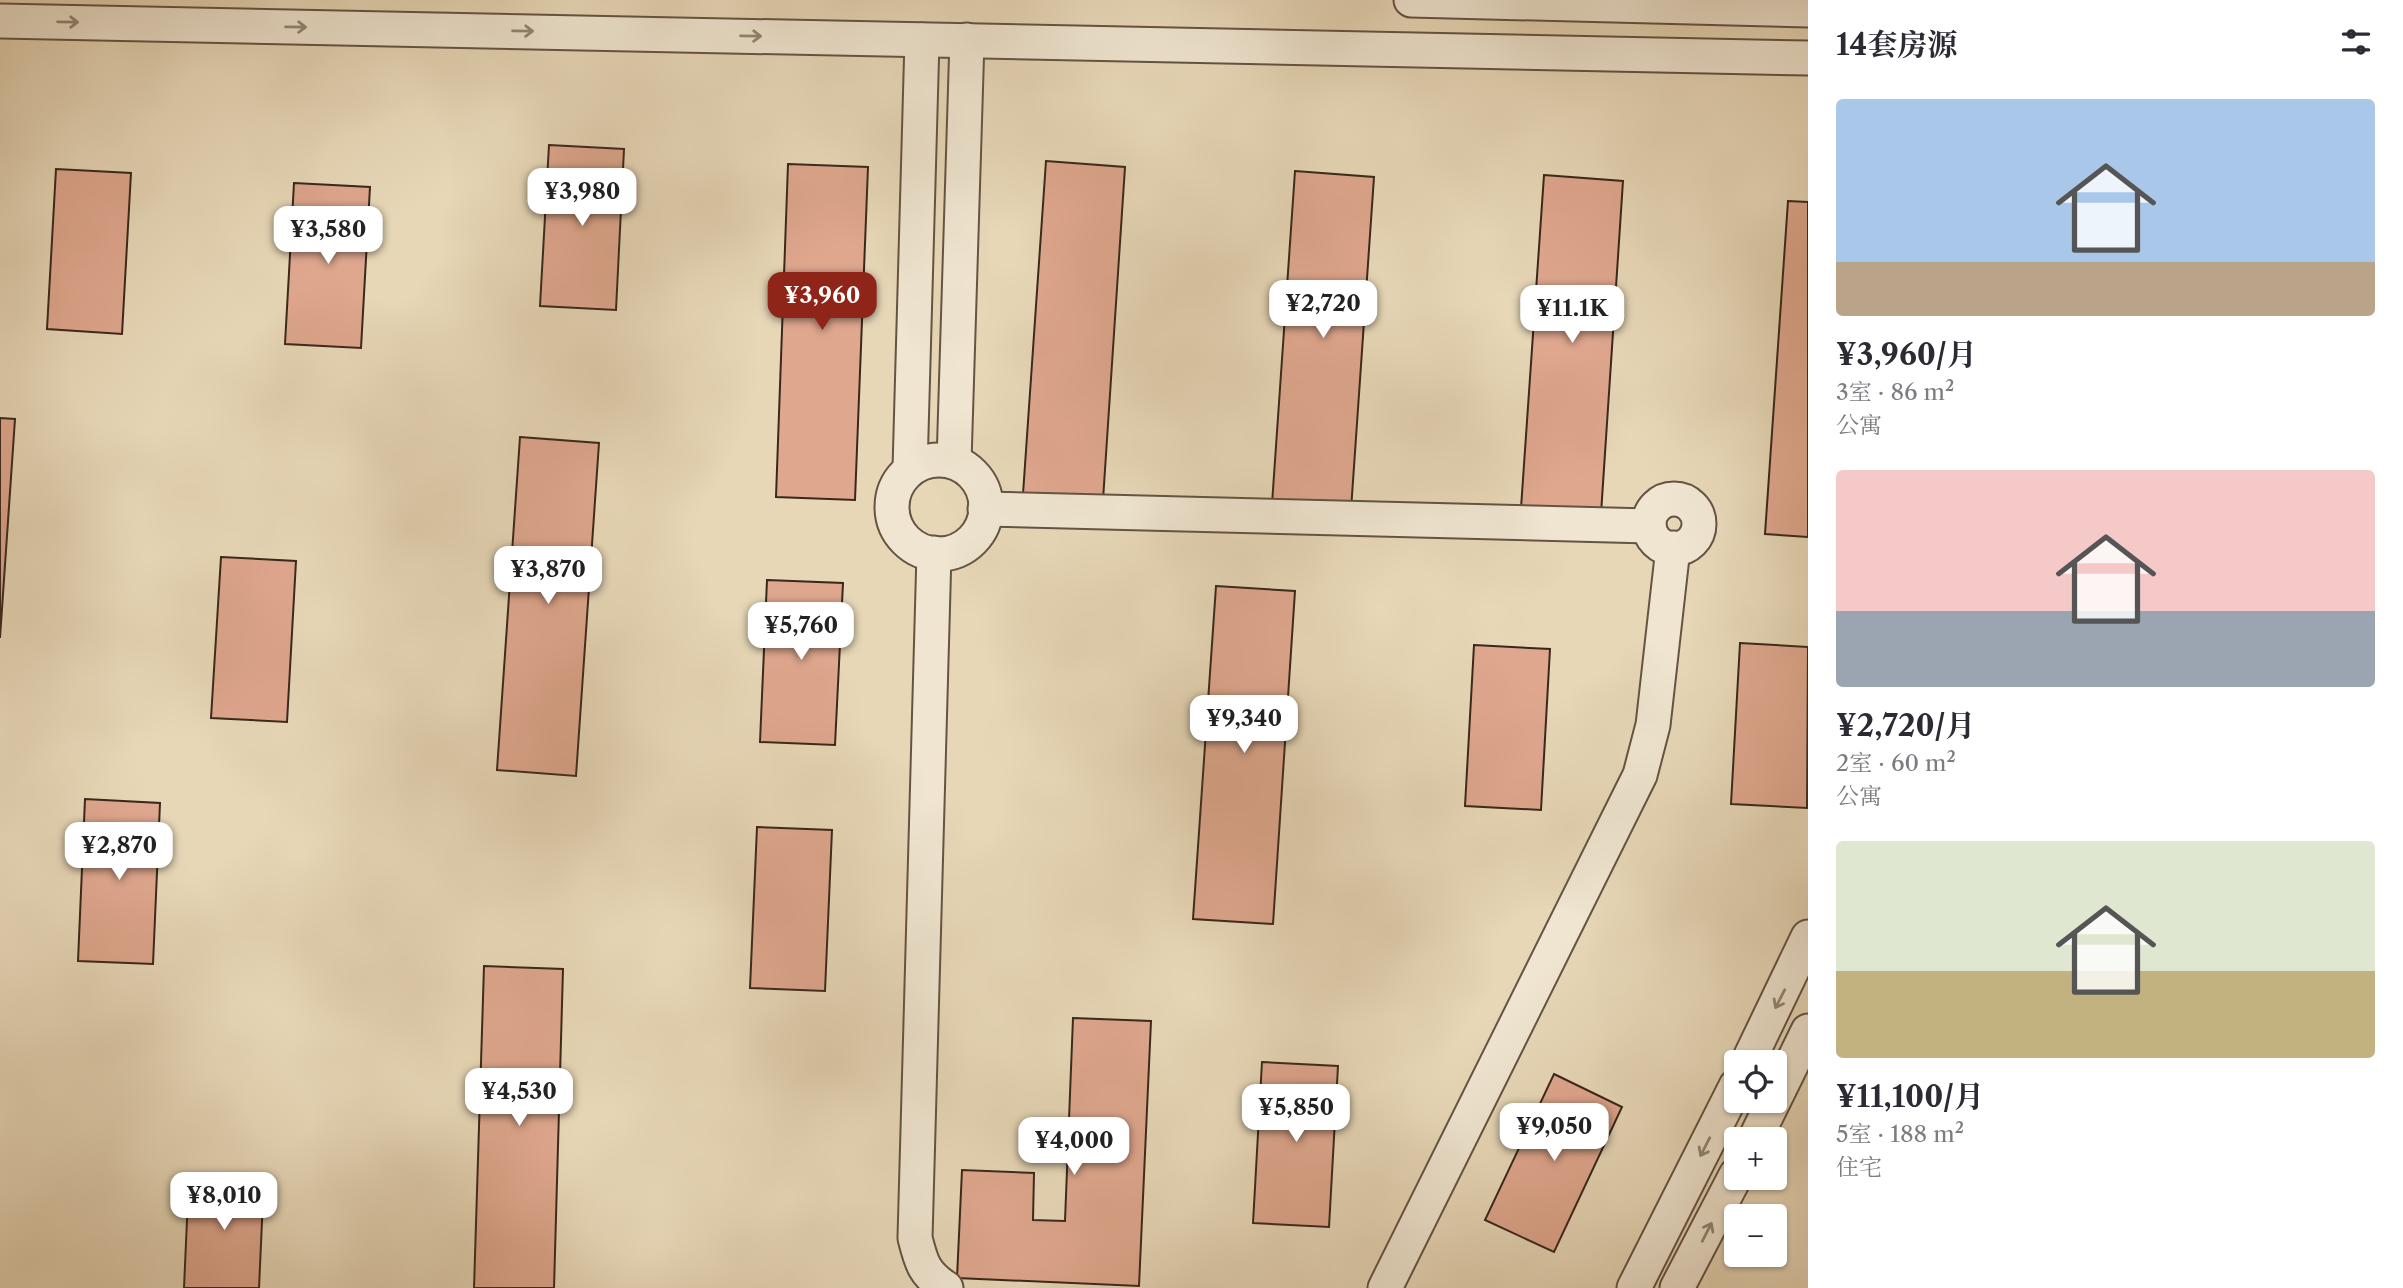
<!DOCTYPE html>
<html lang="zh">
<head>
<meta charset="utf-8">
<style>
	:root { --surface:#fff; --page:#f2f2f3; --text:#2b2b33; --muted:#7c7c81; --accent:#8f2418 }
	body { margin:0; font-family:"Libre Caslon Text","Noto Serif SC",serif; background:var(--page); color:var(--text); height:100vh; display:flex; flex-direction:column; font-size:26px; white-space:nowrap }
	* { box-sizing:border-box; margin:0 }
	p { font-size:23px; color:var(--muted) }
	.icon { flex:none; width:38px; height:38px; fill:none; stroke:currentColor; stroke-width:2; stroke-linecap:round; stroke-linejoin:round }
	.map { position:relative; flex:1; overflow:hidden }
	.sheet { display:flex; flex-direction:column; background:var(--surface); width:595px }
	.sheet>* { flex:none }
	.buttons { position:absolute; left:1724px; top:1050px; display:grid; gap:14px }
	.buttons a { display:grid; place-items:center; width:63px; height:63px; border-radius:7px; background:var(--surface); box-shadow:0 2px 5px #0004; font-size:35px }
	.price { position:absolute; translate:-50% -60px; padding:0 16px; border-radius:14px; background:#fff; color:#222; font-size:23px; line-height:46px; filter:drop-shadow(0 2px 4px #0008) }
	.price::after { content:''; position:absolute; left:50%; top:42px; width:21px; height:16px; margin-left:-10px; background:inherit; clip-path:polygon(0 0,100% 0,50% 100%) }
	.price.current { background:var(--accent); color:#fff }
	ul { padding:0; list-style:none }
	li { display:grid; align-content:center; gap:14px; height:371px; padding:0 28px }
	li span { display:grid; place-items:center; height:217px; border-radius:7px; color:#555 }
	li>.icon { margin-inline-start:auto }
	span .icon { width:126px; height:126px; fill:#fffc; stroke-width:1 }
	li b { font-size:30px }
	h2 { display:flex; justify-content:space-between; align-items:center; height:84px; padding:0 28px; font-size:30px }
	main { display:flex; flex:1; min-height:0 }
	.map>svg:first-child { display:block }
	.building { fill:#dfa78e; stroke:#39281c; stroke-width:2 }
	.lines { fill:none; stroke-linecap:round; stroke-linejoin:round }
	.minor-casing { stroke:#645443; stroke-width:37 }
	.minor { stroke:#efe5d0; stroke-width:33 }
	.oneway { stroke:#948676 }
</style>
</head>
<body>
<main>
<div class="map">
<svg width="1808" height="1288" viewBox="0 0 1808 1288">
	<rect width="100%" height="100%" fill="#e7d7b7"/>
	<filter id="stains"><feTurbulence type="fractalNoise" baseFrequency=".00286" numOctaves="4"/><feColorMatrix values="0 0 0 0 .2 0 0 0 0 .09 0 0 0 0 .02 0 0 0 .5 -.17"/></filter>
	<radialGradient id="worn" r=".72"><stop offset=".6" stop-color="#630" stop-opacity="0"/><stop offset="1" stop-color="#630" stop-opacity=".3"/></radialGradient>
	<g class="building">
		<polygon points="549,145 624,149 616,310 540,306"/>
		<polygon points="1046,161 1125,167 1103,500 1023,494"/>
		<polygon points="788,164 868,167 855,500 776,497"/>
		<polygon points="56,169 131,173 122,334 47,329"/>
		<polygon points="1295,171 1374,177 1351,510 1272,504"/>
		<polygon points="1544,175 1623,181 1601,514 1521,508"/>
		<polygon points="294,183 370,187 361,348 285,344"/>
		<polygon points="1788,201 1808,202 1808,537 1765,534"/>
		<polygon points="0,418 15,419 0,638"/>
		<polygon points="520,437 599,443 576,776 497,770"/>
		<polygon points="221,557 296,561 287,722 211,718"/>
		<polygon points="767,580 843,583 835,745 760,742"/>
		<polygon points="1216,586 1295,591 1273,924 1193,919"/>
		<polygon points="1740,643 1808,647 1807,808 1731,804"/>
		<polygon points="1474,645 1550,649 1541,810 1465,806"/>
		<polygon points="85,799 160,803 153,964 78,961"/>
		<polygon points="757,827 832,830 825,991 750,988"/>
		<polygon points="484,966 563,969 554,1288 474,1288"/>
		<polygon points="1073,1018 1151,1021 1139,1286 957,1278 962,1170 1034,1173 1033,1220 1065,1221"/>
		<polygon points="1262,1062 1338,1066 1329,1227 1253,1223"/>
		<polygon points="1554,1074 1622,1107 1554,1252 1485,1220"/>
		<polygon points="189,1174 264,1177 259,1288 184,1288"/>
	</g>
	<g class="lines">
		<g class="minor-casing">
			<g id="minor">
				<polyline points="1411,0 1808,10"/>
				<polyline points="0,21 1808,58"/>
				<circle cx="939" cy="507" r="47"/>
				<polyline points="954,462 967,40"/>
				<polyline points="910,469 922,40"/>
				<circle cx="1674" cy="524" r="25"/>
				<polyline points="985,509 1649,526"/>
				<path d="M934 553 915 1238C921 1262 924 1274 946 1288"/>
				<polyline points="1748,1062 1808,937"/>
				<polyline points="1755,1139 1808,1031"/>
				<polyline points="1385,1288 1640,775 1653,725 1673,548"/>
				<polyline points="1634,1288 1736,1086"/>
				<polyline points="1677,1288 1736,1175"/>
			</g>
		</g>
		<use href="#minor" class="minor"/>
	</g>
	<defs><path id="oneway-shaft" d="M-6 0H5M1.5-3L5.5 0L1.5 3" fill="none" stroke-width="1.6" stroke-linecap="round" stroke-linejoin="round" transform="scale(1.75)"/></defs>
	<g class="oneway">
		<use href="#oneway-shaft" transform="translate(68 22) rotate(1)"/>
		<use href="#oneway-shaft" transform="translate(296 27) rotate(1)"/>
		<use href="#oneway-shaft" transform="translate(523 31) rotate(1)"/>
		<use href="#oneway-shaft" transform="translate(751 36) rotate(1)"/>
		<use href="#oneway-shaft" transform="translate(1780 999) rotate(117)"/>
		<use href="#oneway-shaft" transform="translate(1705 1147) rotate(117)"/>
		<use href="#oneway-shaft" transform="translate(1707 1232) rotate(-63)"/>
	</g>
	<rect width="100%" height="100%" filter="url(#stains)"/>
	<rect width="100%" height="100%" fill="url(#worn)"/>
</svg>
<div class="buttons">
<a><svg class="icon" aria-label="locate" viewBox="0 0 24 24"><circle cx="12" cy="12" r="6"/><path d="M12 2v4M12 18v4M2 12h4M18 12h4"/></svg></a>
<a>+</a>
<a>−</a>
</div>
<b class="price" style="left:582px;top:228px">¥3,980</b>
<b class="price" style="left:328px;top:266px">¥3,580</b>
<b class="price current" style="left:822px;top:332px">¥3,960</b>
<b class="price" style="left:1323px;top:340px">¥2,720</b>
<b class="price" style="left:1572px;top:345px">¥11.1K</b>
<b class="price" style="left:548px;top:606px">¥3,870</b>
<b class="price" style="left:801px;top:662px">¥5,760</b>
<b class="price" style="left:1244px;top:755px">¥9,340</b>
<b class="price" style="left:119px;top:882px">¥2,870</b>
<b class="price" style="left:519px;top:1128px">¥4,530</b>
<b class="price" style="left:1296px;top:1144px">¥5,850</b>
<b class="price" style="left:1554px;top:1163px">¥9,050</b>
<b class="price" style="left:1074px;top:1177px">¥4,000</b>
<b class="price" style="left:224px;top:1232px">¥8,010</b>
</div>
<section class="sheet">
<h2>14套房源<svg class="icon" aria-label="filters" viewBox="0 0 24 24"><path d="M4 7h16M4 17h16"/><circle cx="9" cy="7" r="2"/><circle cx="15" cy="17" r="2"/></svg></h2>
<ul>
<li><span style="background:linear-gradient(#a9c7e8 75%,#b9a48a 0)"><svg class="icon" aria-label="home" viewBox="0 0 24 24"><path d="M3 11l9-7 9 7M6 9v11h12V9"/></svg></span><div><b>¥3,960/月</b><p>3室 · 86 m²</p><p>公寓</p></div></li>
<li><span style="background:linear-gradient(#f6c9c9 65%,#9aa5b1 0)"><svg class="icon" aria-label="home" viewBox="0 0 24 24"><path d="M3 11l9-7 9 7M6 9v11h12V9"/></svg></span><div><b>¥2,720/月</b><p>2室 · 60 m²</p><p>公寓</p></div></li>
<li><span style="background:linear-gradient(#dfe7d0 60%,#c2b280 0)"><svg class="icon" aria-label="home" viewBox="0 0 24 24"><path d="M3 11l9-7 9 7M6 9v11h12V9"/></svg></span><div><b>¥11,100/月</b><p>5室 · 188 m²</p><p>住宅</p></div></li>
</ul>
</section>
</main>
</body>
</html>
